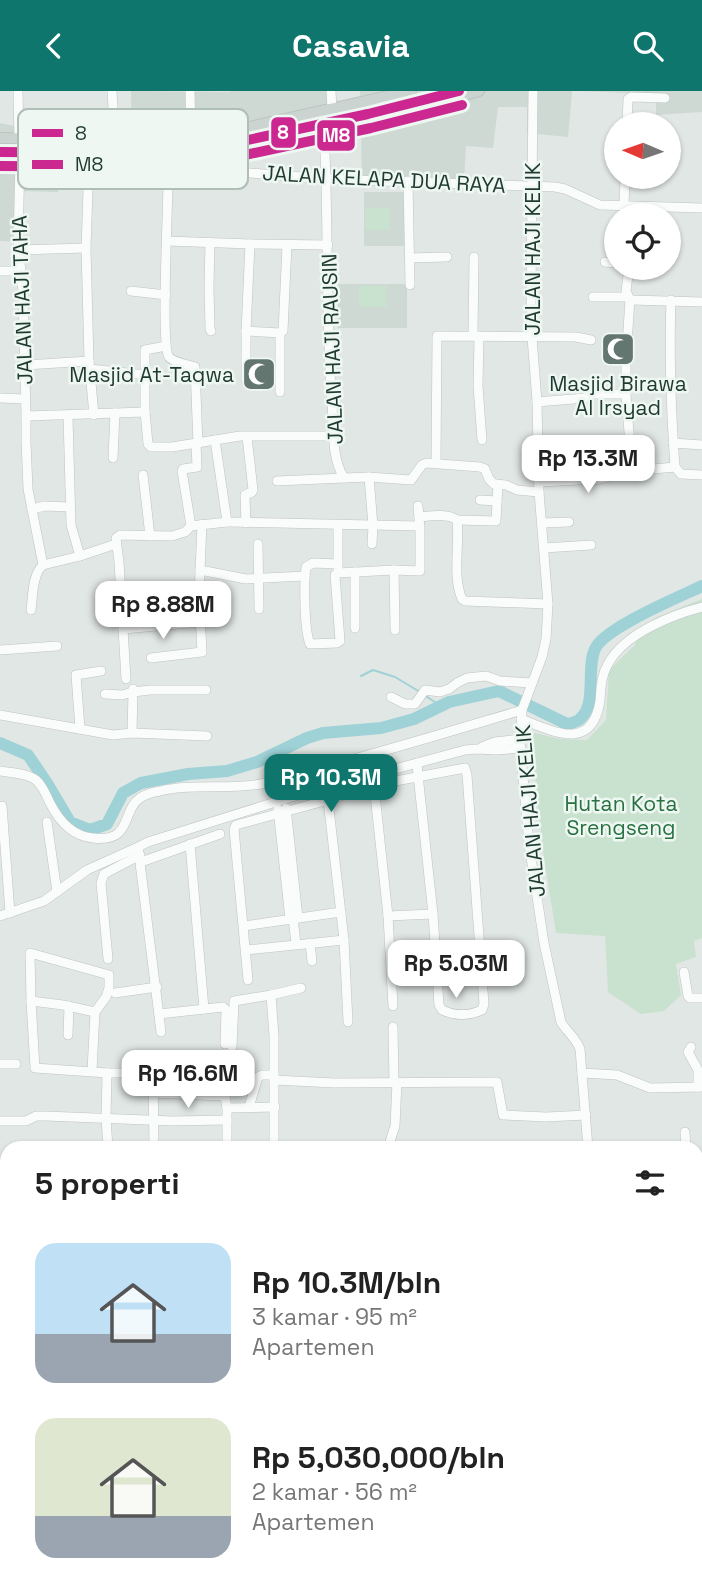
<!DOCTYPE html>
<html lang="id">
<head>
<meta charset="utf-8">
<style>
	:root { --surface:#fff; --page:#f6f6f6; --text:#222; --muted:#767676; --accent:#0f766e }
	body { margin:0; font-family:"Space Grotesk",sans-serif; background:var(--page); color:var(--text); height:100vh; display:flex; flex-direction:column; font-size:26px; white-space:nowrap }
	* { box-sizing:border-box; margin:0 }
	p { font-size:23px; color:var(--muted) }
	.icon { flex:none; width:38px; height:38px; fill:none; stroke:currentColor; stroke-width:2; stroke-linecap:round; stroke-linejoin:round }
	.map { position:relative; flex:1; overflow:hidden }
	.panel { position:absolute; left:0px; top:1050px; width:704px; height:450px; display:flex; flex-direction:column; background:var(--surface); border-radius:21px 21px 0 0; box-shadow:0 2px 5px #0004 }
	.panel>* { flex:none }
	.needle { width:46px; rotate:272deg }
	.tools { position:absolute; left:604px; top:21px; display:grid; gap:14px }
	.tools a { display:grid; place-items:center; width:77px; height:77px; border-radius:50%; background:var(--surface); box-shadow:0 2px 5px #0004; font-size:35px }
	.price { position:absolute; translate:-50% -60px; padding:0 16px; border-radius:14px; background:#fff; color:#222; font-size:23px; line-height:46px; filter:drop-shadow(0 2px 4px #0008) }
	.price::after { content:''; position:absolute; left:50%; top:42px; width:21px; height:16px; margin-left:-10px; background:inherit; clip-path:polygon(0 0,100% 0,50% 100%) }
	.price.selected { background:var(--accent); color:#fff }
	ul { padding:0; list-style:none }
	li { display:flex; align-items:center; gap:21px; height:175px; padding:0 35px }
	li span { display:grid; place-items:center; flex:none; width:196px; height:140px; border-radius:21px; color:#555 }
	li>.icon { margin-inline-start:auto }
	span .icon { width:84px; height:84px; fill:#fffc; stroke-width:1 }
	li b { font-size:30px }
	h2 { display:flex; justify-content:space-between; align-items:center; height:84px; padding:0 35px; font-size:30px }
	header { display:flex; justify-content:space-between; align-items:center; height:91px; padding:0 35px; background:var(--accent); color:#fff; font-size:32px; font-weight:800 }
	.map>svg:first-child { display:block }
	.built { fill:#ced9d4 }
	.green { fill:#c9e1cf }
	.lines { fill:none; stroke-linecap:round; stroke-linejoin:round }
	.stream { stroke:#9fd2d7; stroke-width:2 }
	.river { stroke:#9fd2d7; stroke-width:12 }
	.minor-casing { stroke:#bec4c1; stroke-width:10 }
	.major-casing { stroke:#bbc4c1; stroke-width:12 }
	.minor { stroke:#fafbfb; stroke-width:9 }
	.major { stroke:#ccd4d1; stroke-width:10 }
	.bus-1-casing { stroke:#eef7f2; stroke-width:16 }
	.bus-2-casing { stroke:#eef7f2; stroke-width:16 }
	.bus-1 { stroke:#cc2790; stroke-width:10 }
	.bus-2 { stroke:#cb2990; stroke-width:10 }
	.labels { text-anchor:middle; dominant-baseline:central; stroke-width:5; stroke-linejoin:round; paint-order:stroke }
	.street-label { font-size:21px; fill:#1f3a31; stroke:#eef7f2 }
	.poi-label { font-size:21px; fill:#1f3a31; stroke:#eef7f2; text-anchor:end }
	.park-label { font-size:21px; fill:#287141; stroke:#eef7f2 }
	.key { fill:#eef7f2; stroke:#b0beb8; stroke-width:2 }
	.key-label { font-size:19px; fill:#1f3a31 }
	.line-badge { stroke:#eef7f2; stroke-width:2.5 }
	.badge-label { font-size:19px; text-anchor:middle; font-weight:bold; fill:#fff }
</style>
</head>
<body>
<header><svg class="icon" aria-label="back" viewBox="0 0 24 24"><path d="M15 5l-7 7 7 7"/></svg>Casavia<svg class="icon" aria-label="search" viewBox="0 0 24 24"><circle cx="10" cy="10" r="6"/><path d="M15 15l6 6"/></svg></header>
<div class="map">
<svg width="702" height="1499" viewBox="0 0 702 1499">
	<rect width="100%" height="100%" fill="#e1e7e4"/>
	<g class="built">
		<polygon points="131,0 230,1 231,0 329,0 332,41 132,73"/>
		<polygon points="360,0 572,0 568,46 527,42 527,16 498,16 493,57 466,55 464,90 362,88"/>
		<polygon points="578,0 702,0 702,21 656,24 656,3"/>
		<polygon points="0,32 15,35 61,35 58,101 19,100 17,151 0,150"/>
		<rect x="364" y="101" width="41" height="54"/>
		<rect x="338" y="193" width="69" height="44"/>
	</g>
	<g class="green">
		<rect x="365" y="117" width="25" height="22"/>
		<rect x="359" y="195" width="28" height="21"/>
		<polygon points="702,508 702,847 694,850 696,866 676,873 681,904 664,920 641,923 608,901 605,845 556,842 542,754 531,646 535,642 560,648 587,649 606,629 609,579 635,554 640,537 657,526"/>
	</g>
	<g class="lines">
		<g class="stream">
			<polyline points="361,585 373,579 395,586 420,601"/>
			<polyline points="424,604 441,615"/>
		</g>
		<path class="river" d="M0 652 28 664 47 692 70 731 90 739 107 733 123 702 141 692 188 683 227 680 257 671 307 647 323 642 381 637 414 628 449 611 499 600 567 633C572 632 578 631 581 627 597 612 586 577 595 558 604 537 679 506 702 495"/>
		<g class="minor-casing">
			<g id="minor">
				<polyline points="18,0 19,47"/>
				<polyline points="112,0 115,49"/>
				<polyline points="190,0 191,45"/>
				<polyline points="331,0 332,18"/>
				<path d="M533 0 531 206 532 246 537 311 539 401 548 513 546 548 542 566 522 619 520 652 529 753 544 852 561 931C567 941 576 947 580 958L588 1057"/>
				<polyline points="627,33 628,8 631,6 665,7"/>
				<path d="M324 39C329 130 325 222 332 313 334 337 331 366 344 387L369 386 411 389 422 374 426 372 480 376 485 378 489 388 494 393 506 394 517 399 539 401"/>
				<polyline points="20,68 18,152 23,200 26,325 145,321 148,353 151,356 172,356 240,345 334,345"/>
				<polyline points="89,70 86,157 89,270 94,324"/>
				<polyline points="121,73 168,80 224,80 327,88 555,96 565,98 600,114 702,117"/>
				<path d="M168 80C169 106 160 255 169 266 174 272 187 273 195 276L198 353"/>
				<polyline points="408,90 410,194"/>
				<polyline points="624,115 625,86"/>
				<polyline points="167,150 250,153 328,154"/>
				<polyline points="210,151 209,197 210,238 211,240"/>
				<polyline points="19,159 86,157"/>
				<polyline points="409,167 447,166"/>
				<polyline points="605,171 616,172"/>
				<polyline points="629,177 626,200 630,209 626,267 626,303 632,380"/>
				<polyline points="0,180 21,180"/>
				<polyline points="131,200 166,204"/>
				<polyline points="593,206 627,206"/>
				<polyline points="630,209 702,211"/>
				<path d="M671 209C669 265 671 320 675 376"/>
				<polyline points="246,240 280,242"/>
				<polyline points="473,245 474,166"/>
				<polyline points="479,245 478,295 482,349"/>
				<polyline points="26,274 89,270"/>
				<polyline points="90,278 145,284"/>
				<polyline points="246,289 246,240 250,153"/>
				<polyline points="280,301 280,242 283,240 287,154"/>
				<polyline points="0,307 25,308"/>
				<polyline points="537,311 585,307 590,303 626,303"/>
				<polyline points="145,321 145,259 166,255"/>
				<polyline points="26,325 26,351 28,398 43,474"/>
				<polyline points="68,325 71,434 80,465"/>
				<polyline points="673,352 702,354"/>
				<polyline points="113,367 115,322"/>
				<polyline points="436,372 437,245 576,246 591,249"/>
				<polyline points="675,376 681,383 702,384"/>
				<polyline points="143,384 150,445"/>
				<polyline points="369,386 373,435 372,453"/>
				<polyline points="277,390 344,387"/>
				<polyline points="539,391 600,388 632,380 675,376"/>
				<polyline points="480,409 497,410"/>
				<polyline points="32,418 45,415 69,416"/>
				<path d="M419 426C431 425 447 422 457 429 460 453 452 486 462 508L465 510 548 513"/>
				<polyline points="457,429 496,430 498,393"/>
				<polyline points="227,431 420,435"/>
				<polyline points="246,432 245,404 252,401 253,399 247,346"/>
				<polyline points="542,432 569,431"/>
				<path d="M338 434V482L335 484 340 550 337 552 310 553C304 539 304 491 306 476L313 472 338 473"/>
				<polyline points="191,435 182,380 183,378 197,376 196,353"/>
				<polyline points="258,453 259,518"/>
				<polyline points="544,457 591,454"/>
				<polyline points="43,474 80,465 116,453"/>
				<polyline points="200,479 246,488 305,485"/>
				<polyline points="394,479 395,539"/>
				<polyline points="338,482 394,479 420,480 420,439 418,415"/>
				<polyline points="167,507 199,504"/>
				<path d="M31 519C33 505 32 484 43 474"/>
				<polyline points="355,537 355,481"/>
				<polyline points="123,538 200,531"/>
				<polyline points="0,559 57,555"/>
				<polyline points="151,567 202,561 199,504 202,433"/>
				<polyline points="126,588 119,471 116,447 120,444 172,445 185,441 191,435 227,431 215,349"/>
				<polyline points="105,603 122,604 133,601 133,598"/>
				<polyline points="391,606 405,613 415,613 425,599 440,601 449,598 457,592 467,587 486,585 500,590 532,592"/>
				<polyline points="0,624 113,644 132,642 207,645"/>
				<path d="M521 628C554 641 592 661 600 610 601 597 601 585 608 573 624 543 671 524 702 516"/>
				<polyline points="80,638 76,584 101,580"/>
				<polyline points="132,642 133,601 150,599 206,599"/>
				<polyline points="482,656 495,651 520,648"/>
				<path d="M0 680C11 682 27 682 36 689 43 695 46 704 50 712 59 730 72 745 93 747 133 752 121 720 140 707 146 703 154 701 160 700 193 692 228 699 261 693 284 688 306 681 328 675 393 658 458 638 522 619"/>
				<polyline points="374,694 388,825 393,915"/>
				<polyline points="328,709 344,849 348,931"/>
				<polyline points="2,715 10,822"/>
				<polyline points="286,717 298,827"/>
				<polyline points="278,718 290,828"/>
				<polyline points="47,731 57,801"/>
				<polyline points="190,753 204,918"/>
				<polyline points="141,771 220,743"/>
				<polyline points="0,825 44,810 87,779 138,756"/>
				<polyline points="388,825 433,823"/>
				<polyline points="293,827 296,853"/>
				<polyline points="244,835 341,821"/>
				<polyline points="310,852 312,870"/>
				<polyline points="246,859 344,849"/>
				<polyline points="108,868 101,792 104,783 140,764"/>
				<polyline points="684,881 688,905 690,907 702,907"/>
				<path d="M248 889 234 738 236 734 328 709 374 694 465 677 467 684 484 913 482 919C469 925 455 925 442 919L439 914 433 823 418 684 417 672"/>
				<polyline points="115,902 157,896"/>
				<polyline points="31,910 63,914 95,921"/>
				<polyline points="159,923 223,916 226,919 225,953"/>
				<polyline points="393,936 394,991"/>
				<polyline points="161,941 138,756 148,751 285,708 465,659 477,658 496,659 521,657"/>
				<polyline points="68,944 69,915"/>
				<polyline points="232,956 234,910 271,904"/>
				<polyline points="691,956 688,961 698,979 698,996"/>
				<polyline points="0,973 16,973"/>
				<polyline points="153,978 154,1057"/>
				<polyline points="92,980 95,921 106,906 109,897 109,884 30,862 31,910 35,977 107,982 141,982"/>
				<polyline points="107,982 106,1027 108,1057"/>
				<polyline points="221,982 227,1017 227,1057"/>
				<polyline points="582,982 617,984 650,997 702,996"/>
				<polyline points="274,989 334,992 497,991 503,1024 546,1026 586,1024"/>
				<polyline points="152,1002 225,1005"/>
				<polyline points="249,1016 258,986 262,984 274,984"/>
				<polyline points="227,1017 275,1016"/>
				<polyline points="0,1030 26,1030 36,1025 45,1025 172,1030 227,1029"/>
				<polyline points="685,1041 686,1057"/>
				<polyline points="274,1057 274,945 271,904 301,897"/>
				<polyline points="388,1057 395,1035 397,991"/>
				<polyline points="696,1083 702,1083"/>
				<polyline points="5,1178 5,1099"/>
				<polyline points="0,1260 7,1261"/>
				<polyline points="696,1346 702,1345"/>
				<polyline points="0,1382 7,1381"/>
				<polyline points="696,1489 702,1486"/>
				<polyline points="118,1493 118,1499"/>
				<polyline points="258,1493 288,1494"/>
				<polyline points="398,1493 399,1499"/>
				<polyline points="596,1493 601,1499"/>
				<polyline points="477,1497 478,1493"/>
				<polyline points="191,1499 191,1493"/>
				<polyline points="342,1499 342,1493"/>
				<polyline points="679,1499 690,1493"/>
			</g>
		</g>
		<g class="major-casing">
			<g id="major">
				<polyline points="0,47 115,49 162,48 191,45 245,37 411,0"/>
				<path d="M0 68C68 70 136 72 203 64 239 60 273 51 308 43 365 30 423 16 479 0"/>
				<polyline points="202,80 203,64"/>
				<polyline points="696,1287 702,1286"/>
				<polyline points="0,1391 7,1388"/>
			</g>
		</g>
		<use href="#minor" class="minor"/>
		<use href="#major" class="major"/>
		<g class="bus-1-casing">
			<polyline id="bus-1" points="0,61 141,62 211,57 368,23 459,0"/>
		</g>
		<g class="bus-2-casing">
			<polyline id="bus-2" points="0,75 141,76 212,71 371,37 462,14"/>
		</g>
		<use href="#bus-1" class="bus-1"/>
		<use href="#bus-2" class="bus-2"/>
	</g>
	<defs>
		<g id="mosque-square" transform="scale(1.75)"><rect x="-9" y="-9" width="18" height="18" rx="4" fill="#637770" stroke="#eef7f2"/><path d="M3.5-4.9A6 6 0 1 0 3.5 4.9A5 5 0 1 1 3.5-4.9Z" fill="#fff"/></g>
	</defs>
	<g fill-rule="evenodd">
		<use href="#mosque-square" x="618" y="258"/>
		<use href="#mosque-square" x="259" y="283"/>
	</g>
	<g class="labels">
		<g class="street-label">
			<text transform="translate(384 88) rotate(3)">JALAN KELAPA DUA RAYA</text>
			<text transform="translate(532 158) rotate(-90)">JALAN HAJI KELIK</text>
			<text transform="translate(22 209) rotate(-92)">JALAN HAJI TAHA</text>
			<text transform="translate(332 258) rotate(-92)">JALAN HAJI RAUSIN</text>
			<text transform="translate(530 720) rotate(-95)">JALAN HAJI KELIK</text>
		</g>
		<g class="poi-label">
			<text x="234" y="283">Masjid At-Taqwa</text>
			<text x="618" y="292" text-anchor="middle">Masjid Birawa<tspan x="618" dy="24">Al Irsyad</tspan></text>
		</g>
		<g class="park-label">
			<text x="621" y="712">Hutan Kota<tspan x="621" dy="24">Srengseng</tspan></text>
		</g>
	</g>
	<rect x="18" y="18" width="230" height="80" rx="10" class="key"/>
	<rect x="32" y="38" width="31" height="8" fill="#cc2790"/>
	<rect x="32" y="69" width="31" height="9" fill="#cb2990"/>
	<g class="key-label">
		<text x="75" y="49">8</text>
		<text x="75" y="80">M8</text>
	</g>
	<g class="line-badge">
		<rect x="270" y="25" width="27" height="33" rx="7" fill="#cc2790"/>
		<rect x="316" y="28" width="40" height="33" rx="7" fill="#cb2990"/>
	</g>
	<g class="badge-label">
		<text x="283" y="48">8</text>
		<text x="336" y="51">M8</text>
	</g>
</svg>
<div class="tools">
<a><svg class="needle" viewBox="-14 -14 28 28"><path d="M0-13l5 13h-10z" fill="#e53935"/><path d="M0 13l5-13h-10z" fill="#767676"/></svg></a>
<a><svg class="icon" aria-label="locate" viewBox="0 0 24 24"><circle cx="12" cy="12" r="6"/><path d="M12 2v4M12 18v4M2 12h4M18 12h4"/></svg></a>
</div>
<b class="price" style="left:588px;top:404px">Rp 13.3M</b>
<b class="price" style="left:163px;top:550px">Rp 8.88M</b>
<b class="price selected" style="left:331px;top:723px">Rp 10.3M</b>
<b class="price" style="left:456px;top:909px">Rp 5.03M</b>
<b class="price" style="left:188px;top:1019px">Rp 16.6M</b>
<section class="panel">
<h2>5 properti<svg class="icon" aria-label="filters" viewBox="0 0 24 24"><path d="M4 7h16M4 17h16"/><circle cx="9" cy="7" r="2"/><circle cx="15" cy="17" r="2"/></svg></h2>
<ul>
<li><span style="background:linear-gradient(#bfe0f5 65%,#9aa5b1 0)"><svg class="icon" aria-label="home" viewBox="0 0 24 24"><path d="M3 11l9-7 9 7M6 9v11h12V9"/></svg></span><div><b>Rp 10.3M/bln</b><p>3 kamar · 95 m²</p><p>Apartemen</p></div></li>
<li><span style="background:linear-gradient(#dfe7d0 70%,#9aa5b1 0)"><svg class="icon" aria-label="home" viewBox="0 0 24 24"><path d="M3 11l9-7 9 7M6 9v11h12V9"/></svg></span><div><b>Rp 5,030,000/bln</b><p>2 kamar · 56 m²</p><p>Apartemen</p></div></li>
</ul>
</section>
</div>
</body>
</html>
